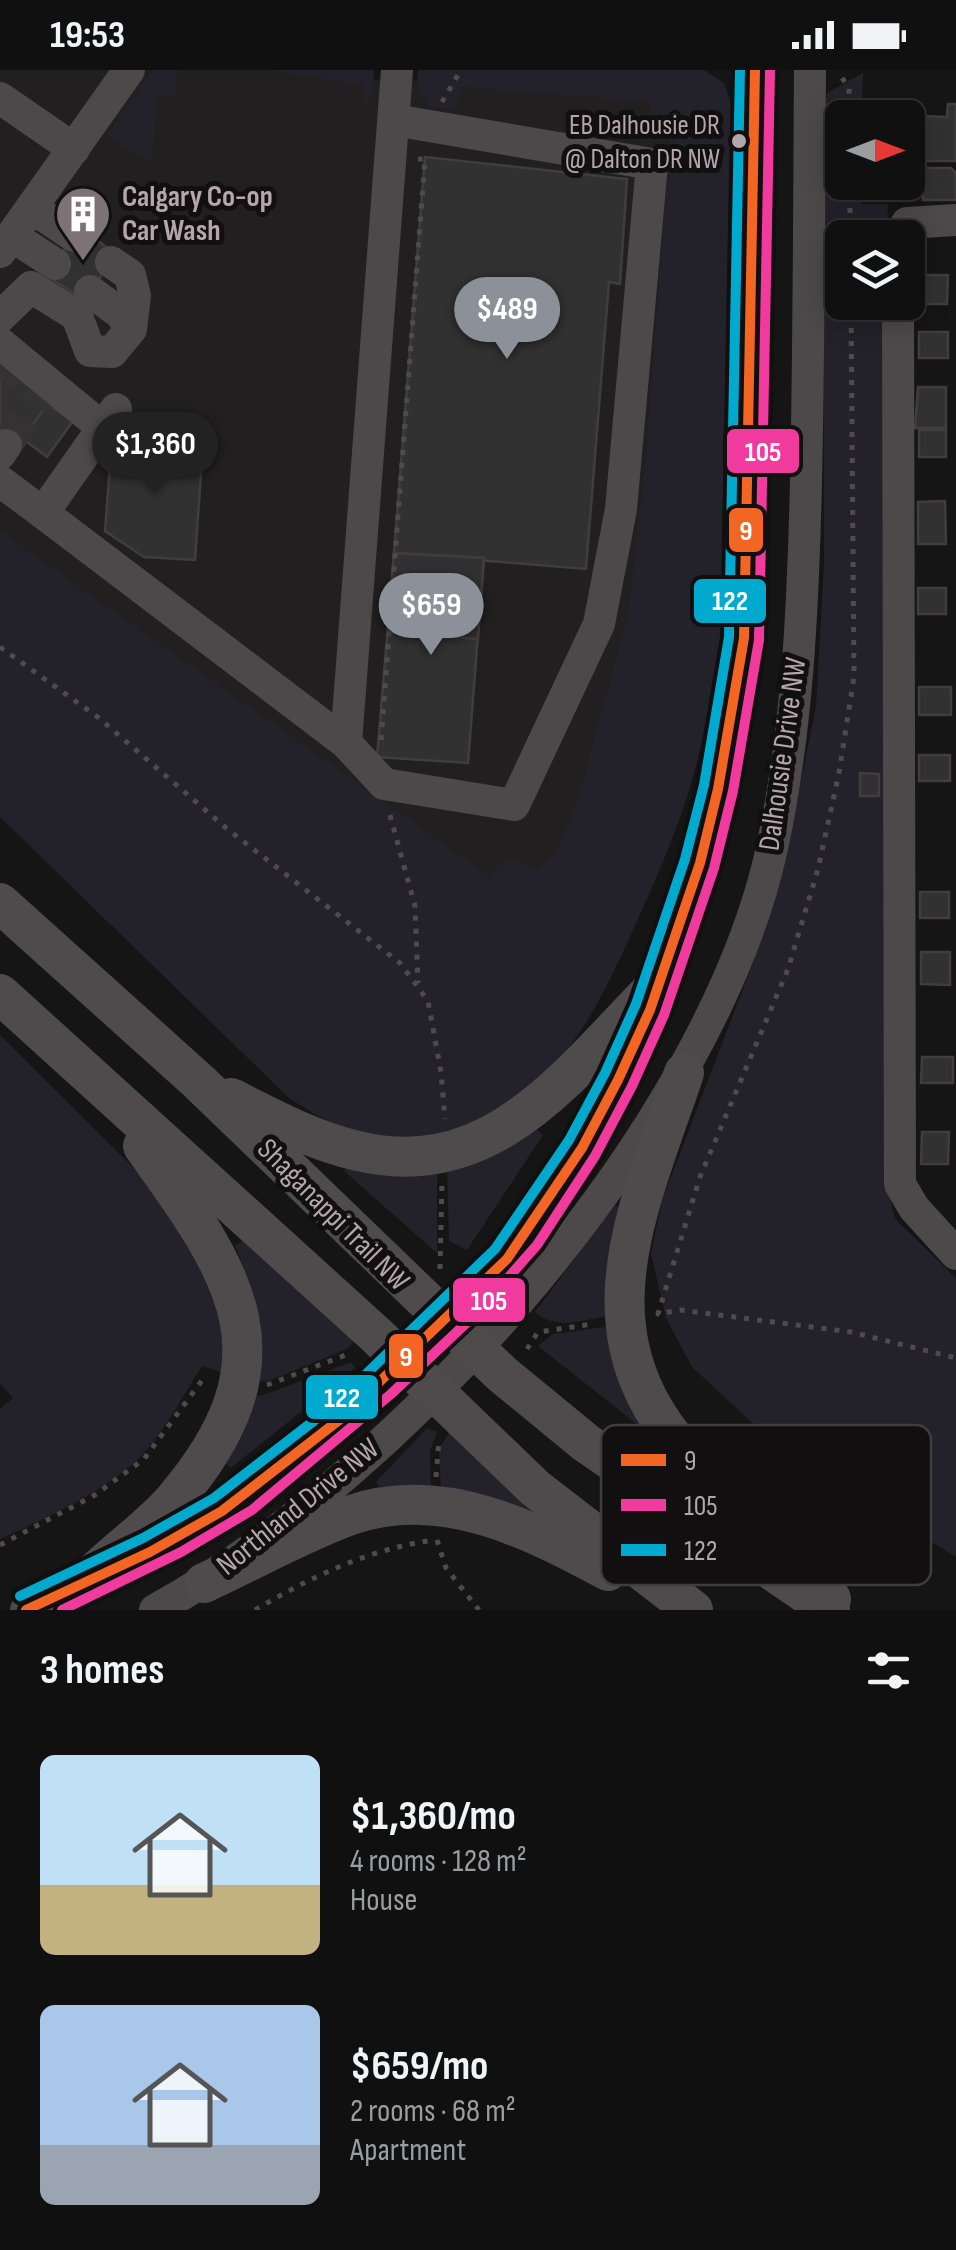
<!DOCTYPE html>
<html lang="en">
<head>
<meta charset="utf-8">
<style>
	:root { --surface:#101010; --page:#191919; --text:#f1f3f6; --muted:#9c9d9f; --line:#303030; --accent:#8c9099 }
	body { margin:0; font-family:"Sofia Sans Condensed",sans-serif; background:var(--page); color:var(--text); height:100vh; display:flex; flex-direction:column; font-size:38px; white-space:nowrap }
	* { box-sizing:border-box; margin:0 }
	p { font-size:32px; color:var(--muted) }
	.icon { flex:none; width:55px; height:55px; fill:none; stroke:currentColor; stroke-width:2; stroke-linecap:round; stroke-linejoin:round }
	.map { position:relative; height:1540px; overflow:hidden }
	.sheet { display:flex; flex-direction:column; background:var(--surface); flex:1 }
	.sheet>* { flex:none }
	.needle { width:65px; rotate:90deg }
	.controls { position:absolute; left:825px; top:30px; display:grid; gap:20px }
	.controls a { display:grid; place-items:center; width:100px; height:100px; border-radius:15px; background:var(--surface); box-shadow:0 5px 25px #0003,0 0 0 2px var(--line); font-size:50px }
	.price { position:absolute; translate:-50% -85px; padding:0 22px; border-radius:35px; background:var(--accent); color:#fff; font-size:32px; line-height:65px; filter:drop-shadow(0 2px 5px #0008) }
	.price::after { content:''; position:absolute; left:50%; top:60px; width:30px; height:22px; margin-left:-15px; background:inherit; clip-path:polygon(0 0,100% 0,50% 100%) }
	.price.selected { background:#222; color:#fff }
	ul { padding:0; list-style:none }
	li { display:flex; align-items:center; gap:30px; height:250px; padding:0 40px }
	li span { display:grid; place-items:center; flex:none; width:280px; height:200px; border-radius:15px; color:#555 }
	li>.icon { margin-inline-start:auto }
	span .icon { width:120px; height:120px; fill:#fffc; stroke-width:1 }
	li b { font-size:42px }
	h2 { display:flex; justify-content:space-between; align-items:center; height:120px; padding:0 40px; font-size:42px }
	.status { display:flex; justify-content:space-between; align-items:center; height:70px; padding:0 50px; background:var(--surface); direction:ltr }
	.status svg { height:28px; fill:currentColor }
	.map>svg:first-child { display:block }
	.built { fill:#211f1f }
	.green { fill:#23222a }
	.building { fill:#323132; stroke:#413d3e; stroke-width:2.5 }
	.lines { fill:none; stroke-linecap:round; stroke-linejoin:round }
	.minor-tunnel { stroke:#353233; stroke-width:32; stroke-dasharray:32 16; stroke-linecap:butt }
	.path { stroke:#4f4b4c; stroke-width:5; stroke-dasharray:5 8; stroke-linecap:butt }
	.minor { stroke:#4d494a; stroke-width:32 }
	.major { stroke:#4f4b4d; stroke-width:40 }
	.bus-1-casing { stroke:#110f0f; stroke-width:18 }
	.bus-2-casing { stroke:#110f0f; stroke-width:18 }
	.bus-3-casing { stroke:#110f0f; stroke-width:18 }
	.bus-1 { stroke:#f26522; stroke-width:10 }
	.bus-2 { stroke:#f13a9d; stroke-width:10 }
	.bus-3 { stroke:#00a9ce; stroke-width:10 }
	.bus-dot { fill:#b5a6ab; stroke:#110f0f; stroke-width:4 }
	.labels { text-anchor:middle; dominant-baseline:central; stroke-width:10; stroke-linejoin:round; paint-order:stroke }
	.bus-label { font-size:28px; fill:#b5a6ab; stroke:#110f0f; text-anchor:end }
	.poi-label { font-size:30px; font-weight:bold; fill:#b5a6ab; stroke:#110f0f; text-anchor:start }
	.street-label { font-size:30px; fill:#b5a6ab; stroke:#110f0f }
	.key { fill:#110f0f; stroke:#423c3e; stroke-width:2.5 }
	.key-label { font-size:28px; fill:#b5a6ab }
	.line-badge { stroke:#110f0f; stroke-width:4 }
	.badge-label { font-size:28px; text-anchor:middle; font-weight:bold; fill:#fff }
</style>
</head>
<body>
<div class="status"><b>19:53</b><svg viewBox="0 0 49 12"><path d="M0 12V9h3v3zM5 12V6h3v6zM10 12V3h3v9zM15 12V0h3v12zM26 1h20v11H26zM47 4h2v5h-2z"/></svg></div>
<div class="map">
<svg width="956" height="1540" viewBox="0 0 956 1540">
	<rect width="100%" height="100%" fill="#151515"/>
	<polygon class="built" points="0,0 319,0 367,9 694,20 658,636 548,884 0,478"/>
	<g class="green">
		<polygon points="152,0 177,0 177,26 157,25 152,94 112,70 109,62"/>
		<polygon points="266,0 374,0 373,23 364,36 363,15"/>
		<path d="M418 0H704L724 13 736 50C735 266 752 493 694 703 678 762 653 816 628 871 596 942 558 1015 484 1047 467 1055 446 1068 428 1071 376 1078 330 1056 288 1027L0 747V461L489 806 506 787 538 800 559 776 581 718 628 546 646 384 671 56 649 53 650 32 460 17 456 39 429 37 417 16Z"/>
		<polygon points="863,3 862,47 842,48 842,112 862,113 862,134 888,134 887,167 842,168 842,232 887,233 884,1102 895,1149 956,1208 956,1487 776,1375 692,1297 666,1248 651,1184 662,1130 748,906 781,808 816,637 824,493 823,50 827,23"/>
		<path d="M0 965 140 1104 219 1211 226 1304 202 1296C181 1328 163 1366 135 1392 97 1425 45 1449 0 1469V1339L13 1328 0 1313Z"/>
		<polygon points="533,1057 543,1065 467,1180 449,1171 447,1095"/>
		<polygon points="351,1091 437,1102 437,1183 344,1101"/>
		<path d="M615 1135 625 1141 609 1242 603 1247C579 1251 555 1260 535 1242Z"/>
		<path d="M245 1169 354 1271 347 1279 266 1312 257 1309C259 1259 255 1222 235 1176Z"/>
		<polygon points="604,1257 610,1261 645,1347 638,1355 538,1276 553,1264"/>
		<polygon points="351,1292 355,1298 231,1398 222,1390 254,1324 261,1326"/>
		<polygon points="427,1358 437,1362 430,1381 431,1419 382,1422 376,1412"/>
		<polygon points="452,1358 549,1450 441,1421 439,1379"/>
	</g>
	<g class="building">
		<polygon points="948,34 956,34 956,91 924,91 924,46 947,47"/>
		<polygon points="886,43 916,43 916,73 908,73 908,48 886,48"/>
		<polygon points="425,87 627,109 620,214 609,212 586,499 394,483"/>
		<polygon points="923,98 951,98 956,103 956,130 923,130"/>
		<polygon points="81,157 116,185 84,230 45,205"/>
		<polygon points="920,205 948,205 947,234 920,234"/>
		<rect x="919" y="262" width="29" height="26"/>
		<polygon points="0,283 56,323 14,381 0,370"/>
		<polygon points="918,317 946,317 946,358 915,358"/>
		<polygon points="47,334 73,351 47,387 23,369"/>
		<rect x="919" y="360" width="27" height="27"/>
		<polygon points="112,368 203,375 195,490 144,487 105,461"/>
		<polygon points="945,431 946,474 918,474 918,432"/>
		<polygon points="394,483 484,488 468,693 377,687"/>
		<polygon points="394,483 484,488 478,569 388,562"/>
		<rect x="918" y="518" width="28" height="26"/>
		<rect x="919" y="617" width="32" height="28"/>
		<rect x="919" y="685" width="31" height="26"/>
		<polygon points="860,703 879,704 879,726 860,726"/>
		<rect x="920" y="822" width="29" height="26"/>
		<polygon points="921,882 950,882 950,915 921,914"/>
		<polygon points="922,987 953,987 953,1013 921,1013"/>
		<polygon points="922,1062 949,1062 948,1094 921,1094"/>
	</g>
	<g class="lines">
		<g class="minor-tunnel">
			<polyline points="0,311 14,293"/>
			<polyline points="6,375 47,317"/>
		</g>
		<g class="path">
			<polyline points="842,8 849,18 850,48"/>
			<polyline points="442,32 461,0"/>
			<polyline points="850,112 850,168"/>
			<polyline points="851,232 854,607 839,703 818,799 788,899 700,1107 658,1244 680,1240 851,1262 956,1288"/>
			<polyline points="0,577 99,648 226,758 400,893 428,931 441,1002 445,1049"/>
			<polyline points="381,670 425,89 418,89"/>
			<polyline points="390,745 415,836 418,913"/>
			<polyline points="440,1199 442,1112"/>
			<polyline points="527,1279 538,1262 593,1254"/>
			<polyline points="267,1315 351,1283"/>
			<polyline points="436,1407 439,1369"/>
			<polyline points="437,1470 446,1498 479,1540"/>
			<polyline points="0,1475 95,1425 144,1389 206,1305"/>
			<path d="M255 1540C311 1507 369 1479 434 1470"/>
		</g>
		<g class="minor">
			<polyline points="0,28 74,79"/>
			<polyline points="32,138 74,166"/>
			<polyline points="12,166 55,194"/>
			<polyline points="898,168 907,153 956,150"/>
			<polyline points="0,182 129,0"/>
			<polyline points="111,192 130,205 135,226 131,259"/>
			<polyline points="898,232 900,1114 914,1138 956,1184"/>
			<polyline points="0,247 31,217 77,246 90,281 112,282 131,259 121,244 90,221"/>
			<polyline points="0,273 103,358"/>
			<polyline points="116,339 43,443 346,673 384,714 514,735 599,554 621,439 652,94 394,50"/>
			<polyline points="0,384 6,375"/>
			<polyline points="0,411 43,443"/>
			<polyline points="346,673 397,0"/>
			<path d="M26 1540C92 1510 160 1480 222 1441 280 1405 331 1359 381 1313 438 1260 499 1207 542 1142 656 975 720 768 744 568L755 0"/>
			<path d="M155 1540C403 1404 711 1059 772 778 798 658 803 535 806 412 809 275 809 137 810 0"/>
		</g>
		<g class="major">
			<polyline points="0,833 199,1012 502,1304 586,1373 830,1540"/>
			<polyline points="0,924 376,1265 535,1418 693,1540"/>
			<path d="M684 1003C634 1151 572 1272 702 1400 729 1427 762 1448 790 1473 806 1488 818 1511 831 1529"/>
			<path d="M231 1028C271 1048 313 1071 358 1081 496 1114 573 998 660 912"/>
			<path d="M84 1513C111 1484 148 1460 174 1430 295 1288 237 1206 143 1076"/>
			<path d="M204 1513C252 1491 301 1463 351 1445 442 1414 530 1459 608 1501"/>
		</g>
		<g class="bus-1-casing">
			<polyline id="bus-1" points="26,1540 150,1482 222,1441 343,1347 507,1189 582,1078 618,1010 650,940 700,793 718,719 744,568 755,0"/>
		</g>
		<g class="bus-2-casing">
			<polyline id="bus-2" points="62,1540 181,1482 252,1440 391,1324 478,1242 537,1175 595,1086 632,1016 664,945 714,798 733,721 759,570 770,0"/>
		</g>
		<g class="bus-3-casing">
			<polyline id="bus-3" points="20,1526 143,1468 214,1428 333,1336 495,1179 569,1070 605,1003 636,934 685,789 704,715 729,567 740,0"/>
		</g>
		<use href="#bus-1" class="bus-1"/>
		<use href="#bus-2" class="bus-2"/>
		<use href="#bus-3" class="bus-3"/>
	</g>
	<defs>
		<g id="building-pin" transform="scale(2.875)"><path d="M0 17L-7.5 6A9.5 9.5 0 1 1 7.5 6Z" fill="#7d7376" stroke="#110f0f"/><path d="M-4-6H4V6H1V3H-1V6H-4ZM-2.5-4.3h1.7v1.8h-1.7ZM.8-4.3h1.7v1.8H.8ZM-2.5-1h1.7V.8h-1.7ZM.8-1h1.7V.8H.8Z" fill="#fff"/></g>
	</defs>
	<g fill-rule="evenodd">
		<use href="#building-pin" x="83" y="144"/>
	</g>
	<circle class="bus-dot" cx="739" cy="71" r="9"/>
	<g class="labels">
		<g class="bus-label">
			<text x="720" y="55">EB Dalhousie DR<tspan x="720" dy="34">@ Dalton DR NW</tspan></text>
		</g>
		<g class="poi-label">
			<text x="122" y="127">Calgary Co-op<tspan x="122" dy="34">Car Wash</tspan></text>
		</g>
		<g class="street-label">
			<text transform="translate(783 684) rotate(-82)">Dalhousie Drive NW</text>
			<text transform="translate(333 1145) rotate(45)">Shaganappi Trail NW</text>
			<text transform="translate(298 1437) rotate(-39)">Northland Drive NW</text>
		</g>
	</g>
	<rect x="601" y="1355" width="330" height="160" rx="15" class="key"/>
	<rect x="621" y="1384" width="45" height="12" fill="#f26522"/>
	<rect x="621" y="1429" width="45" height="12" fill="#f13a9d"/>
	<rect x="621" y="1474" width="45" height="12" fill="#00a9ce"/>
	<g class="key-label">
		<text x="684" y="1400">9</text>
		<text x="684" y="1445">105</text>
		<text x="684" y="1490">122</text>
	</g>
	<g class="line-badge">
		<rect x="725" y="357" width="76" height="48" rx="10" fill="#f13a9d"/>
		<rect x="727" y="436" width="38" height="48" rx="10" fill="#f26522"/>
		<rect x="692" y="507" width="76" height="48" rx="10" fill="#00a9ce"/>
		<rect x="451" y="1206" width="76" height="48" rx="10" fill="#f13a9d"/>
		<rect x="387" y="1262" width="38" height="48" rx="10" fill="#f26522"/>
		<rect x="304" y="1303" width="76" height="48" rx="10" fill="#00a9ce"/>
	</g>
	<g class="badge-label">
		<text x="763" y="391">105</text>
		<text x="746" y="470">9</text>
		<text x="730" y="540">122</text>
		<text x="489" y="1240">105</text>
		<text x="406" y="1296">9</text>
		<text x="342" y="1337">122</text>
	</g>
</svg>
<div class="controls">
<a><svg class="needle" viewBox="-14 -14 28 28"><path d="M0-13l5 13h-10z" fill="#e53935"/><path d="M0 13l5-13h-10z" fill="#9c9d9f"/></svg></a>
<a><svg class="icon" aria-label="layers" viewBox="0 0 24 24"><path d="M12 4l9 5-9 5-9-5zM3 14l9 5 9-5"/></svg></a>
</div>
<b class="price" style="left:507px;top:292px">$489</b>
<b class="price selected" style="left:155px;top:427px">$1,360</b>
<b class="price" style="left:431px;top:588px">$659</b>
</div>
<section class="sheet">
<h2>3 homes<svg class="icon" aria-label="filters" viewBox="0 0 24 24"><path d="M4 7h16M4 17h16"/><circle cx="9" cy="7" r="2"/><circle cx="15" cy="17" r="2"/></svg></h2>
<ul>
<li><span style="background:linear-gradient(#bfe0f5 65%,#c2b280 0)"><svg class="icon" aria-label="home" viewBox="0 0 24 24"><path d="M3 11l9-7 9 7M6 9v11h12V9"/></svg></span><div><b>$1,360/mo</b><p>4 rooms · 128 m²</p><p>House</p></div></li>
<li><span style="background:linear-gradient(#a9c7e8 70%,#9aa5b1 0)"><svg class="icon" aria-label="home" viewBox="0 0 24 24"><path d="M3 11l9-7 9 7M6 9v11h12V9"/></svg></span><div><b>$659/mo</b><p>2 rooms · 68 m²</p><p>Apartment</p></div></li>
</ul>
</section>
</body>
</html>
